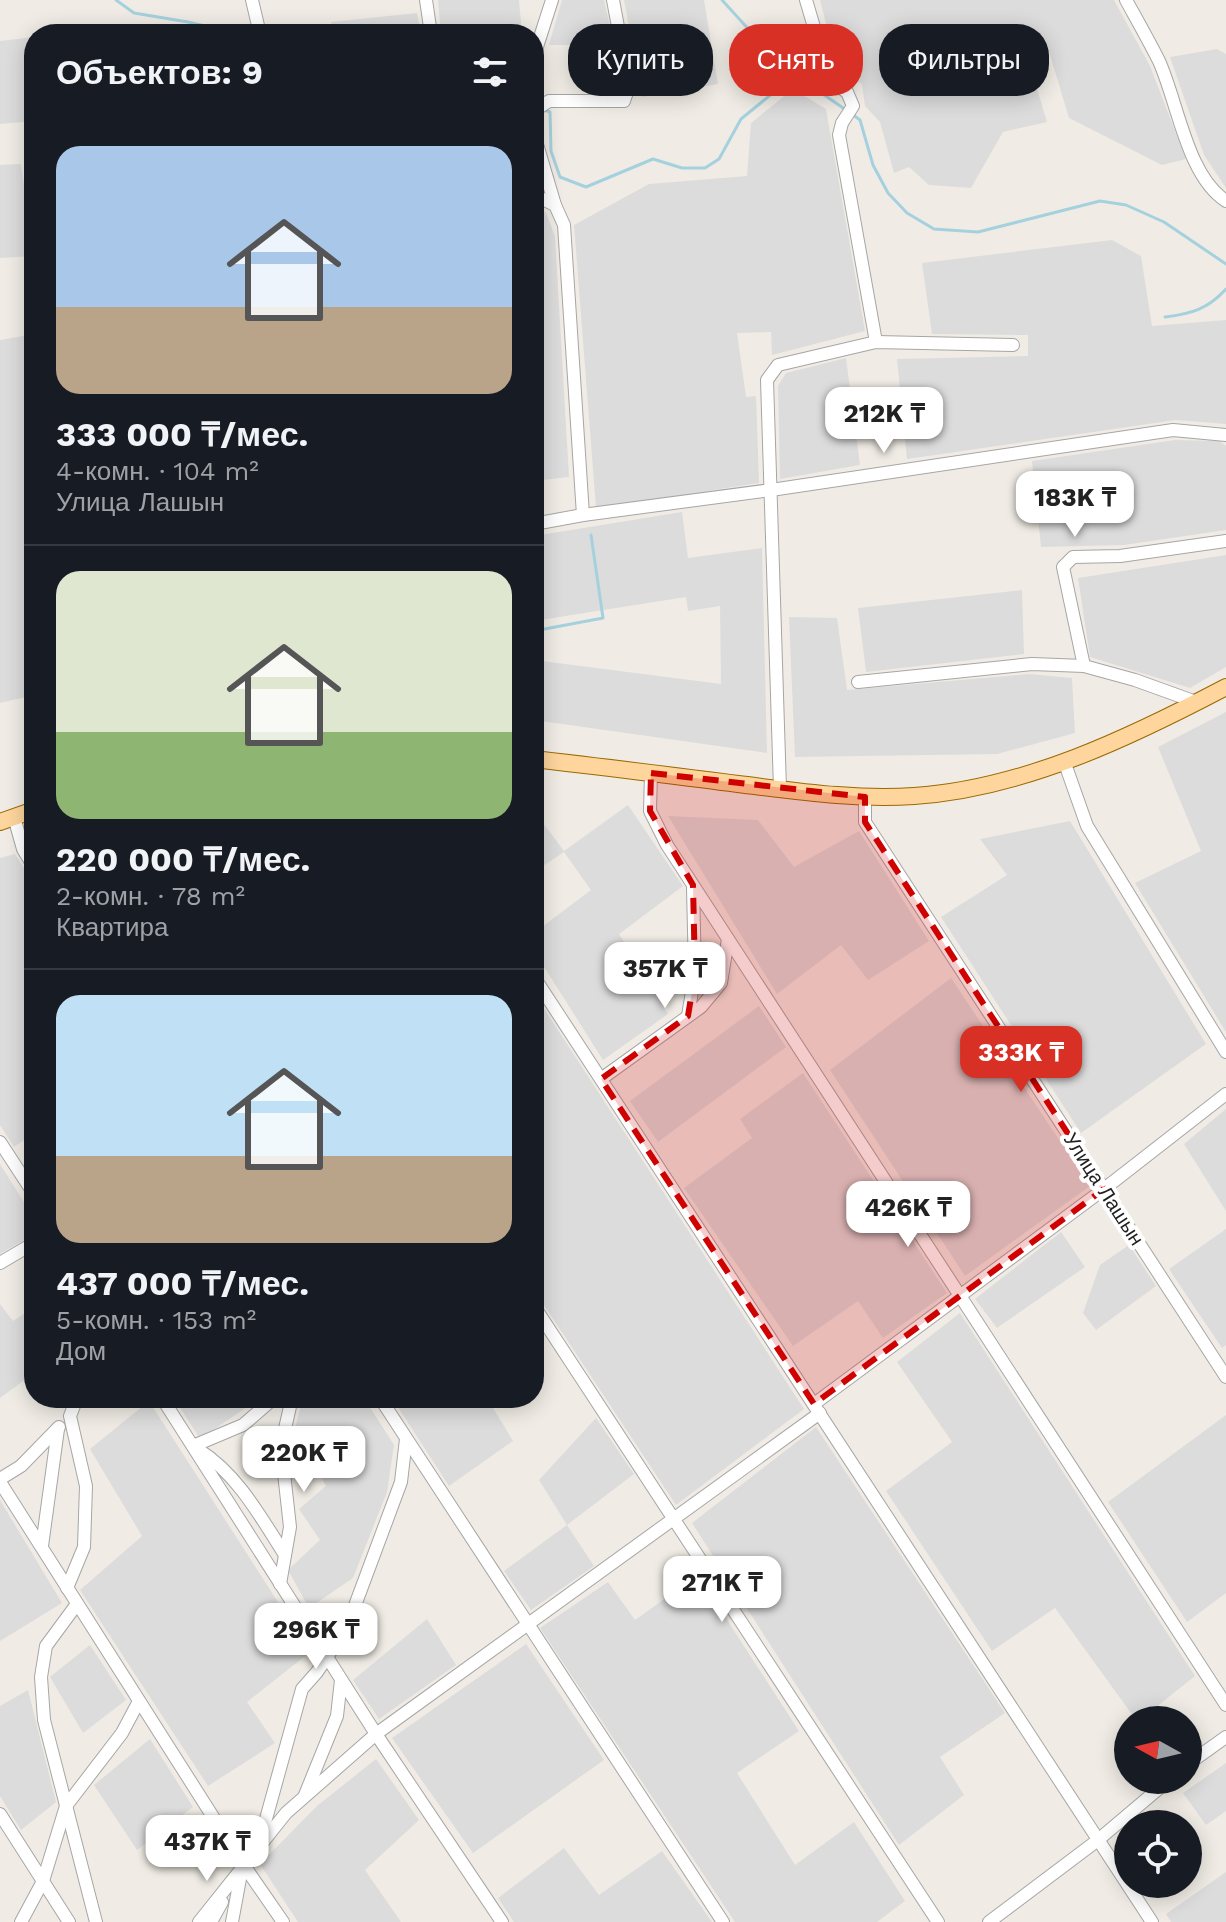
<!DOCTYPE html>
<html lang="ru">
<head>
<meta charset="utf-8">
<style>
	:root { --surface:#171b24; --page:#242831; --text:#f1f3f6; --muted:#9ea1a6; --line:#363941; --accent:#d93025 }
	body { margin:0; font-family:"Work Sans",sans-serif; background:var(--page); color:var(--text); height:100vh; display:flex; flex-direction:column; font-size:30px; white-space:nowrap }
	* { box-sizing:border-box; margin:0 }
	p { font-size:26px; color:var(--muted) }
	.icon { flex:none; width:44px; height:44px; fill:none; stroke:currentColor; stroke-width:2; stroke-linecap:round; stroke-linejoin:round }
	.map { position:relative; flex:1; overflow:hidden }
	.details { position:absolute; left:24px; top:24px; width:520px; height:1384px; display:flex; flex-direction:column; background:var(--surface); border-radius:32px; box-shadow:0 4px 20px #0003 }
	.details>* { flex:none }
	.hud { position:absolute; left:568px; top:24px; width:538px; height:72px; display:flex; gap:16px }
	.needle { width:52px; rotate:278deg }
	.fabs { position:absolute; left:1114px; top:1706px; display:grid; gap:16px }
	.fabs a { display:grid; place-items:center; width:88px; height:88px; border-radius:50%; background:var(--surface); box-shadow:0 4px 20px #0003; font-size:40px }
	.price { position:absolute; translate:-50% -68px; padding:0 18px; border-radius:16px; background:#fff; color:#222; font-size:26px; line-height:52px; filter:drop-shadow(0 2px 4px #0008) }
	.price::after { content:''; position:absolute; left:50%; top:48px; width:24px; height:18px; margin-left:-12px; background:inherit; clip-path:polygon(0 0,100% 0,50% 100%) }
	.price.current { background:var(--accent); color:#fff }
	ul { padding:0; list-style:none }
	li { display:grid; align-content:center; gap:16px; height:424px; padding:0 32px }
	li+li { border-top:2px solid var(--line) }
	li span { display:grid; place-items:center; height:248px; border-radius:24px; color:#555 }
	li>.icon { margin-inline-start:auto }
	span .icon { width:144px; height:144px; fill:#fffc; stroke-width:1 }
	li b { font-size:34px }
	h2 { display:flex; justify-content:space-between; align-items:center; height:96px; padding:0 32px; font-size:34px }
	.tag { padding:0 28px; border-radius:32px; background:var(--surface); box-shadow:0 4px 20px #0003; font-size:28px; line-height:72px }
	.tag.current { background:var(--accent); color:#fff }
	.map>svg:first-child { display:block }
	.residential { fill:#dddcdc }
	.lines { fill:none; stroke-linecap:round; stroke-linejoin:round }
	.stream { stroke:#a5d1de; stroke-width:3 }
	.minor-casing { stroke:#a6a6a6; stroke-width:14 }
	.major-casing { stroke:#9a6900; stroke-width:18 }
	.minor { stroke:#fff; stroke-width:12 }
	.major { stroke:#fdd59d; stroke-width:16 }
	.marked { fill:#ce0200; fill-opacity:0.2; stroke:#ce0200; stroke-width:6; stroke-dasharray:16 10; stroke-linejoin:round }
	.labels { text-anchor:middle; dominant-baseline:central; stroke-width:8; stroke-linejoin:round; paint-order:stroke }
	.street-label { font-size:20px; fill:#1f1f1f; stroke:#fff }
</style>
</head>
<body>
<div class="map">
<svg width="1226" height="1922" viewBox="0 0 1226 1922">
	<rect width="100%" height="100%" fill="#f0ece5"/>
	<g class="residential">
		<polygon points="438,0 519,0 522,34 441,34"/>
		<polygon points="562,0 604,0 610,27 599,45 549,45"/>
		<polygon points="624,0 704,0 718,84 642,97"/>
		<polygon points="820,0 1114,0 1150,66 1186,159 1162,165 1069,118 1047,45 1025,49 1047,122 1003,132 971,188 929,185 909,167 894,173 880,122 865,106 862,84 838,70"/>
		<polygon points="417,13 421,34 333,34 331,22"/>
		<polygon points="34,37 34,121 0,124 0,41"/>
		<polygon points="1217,49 1226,54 1226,188 1204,155 1170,57"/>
		<polygon points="793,89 826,109 865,331 772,355 771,332 737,333 746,397 756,396 759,483 596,508 574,225 649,184 747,176 751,123"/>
		<polygon points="21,164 34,256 0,258 0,165"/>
		<polygon points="534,206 546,213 555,236 569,477 534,481"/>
		<polygon points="1112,240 1141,256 1152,326 1226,320 1226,424 1176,420 907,459 897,359 1028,356 1028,335 932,334 922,263"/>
		<polygon points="34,334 34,695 0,703 0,340"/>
		<polygon points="846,358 860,465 780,479 778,386 786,373"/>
		<polygon points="1175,440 1219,441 1226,446 1226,530 1124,545 1041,547 1032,461"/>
		<polygon points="682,512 688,558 762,548 767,753 534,720 534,660 721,684 720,606 688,611 686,597 534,621 534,536"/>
		<polygon points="1226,555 1226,667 1190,688 1090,657 1078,578"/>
		<polygon points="1022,590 1024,654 866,672 858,608"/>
		<polygon points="789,617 837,618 847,690 1029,674 1072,678 1075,733 997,754 795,757"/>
		<polygon points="1226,712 1226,1032 1135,883 1201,851 1158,747"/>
		<polygon points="628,805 683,886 619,934 668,1014 603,1060 534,951 534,933 591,890 564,852 534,872 534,811 564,851"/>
		<polygon points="668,816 758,820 794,867 859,831 929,941 868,980 841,945 777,994"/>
		<polygon points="1070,821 1206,1044 1081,1133 941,917 1007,875 980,839"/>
		<polygon points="15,854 34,884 34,1133 14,1147 0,1125 0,858"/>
		<polygon points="951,978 1090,1186 965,1276 830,1070"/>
		<polygon points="534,993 804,1409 676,1505 534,1290"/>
		<polygon points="759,1006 786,1047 658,1142 630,1101"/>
		<polygon points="803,1073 947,1293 883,1338 858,1301 793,1346 684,1188 752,1138 740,1119"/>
		<polygon points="1226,1109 1226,1211 1184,1144"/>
		<polygon points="0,1164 34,1218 34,1234 0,1254"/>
		<polygon points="1226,1229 1226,1345 1222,1348 1169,1269"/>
		<polygon points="1061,1232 1085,1267 997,1328 975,1299"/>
		<polygon points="1129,1245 1156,1286 1096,1330 1083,1313 1100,1265"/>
		<polygon points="0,1304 13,1321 34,1307 34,1373 0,1398"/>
		<polygon points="960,1313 1195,1676 1140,1720 1136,1720 1055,1608 992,1651 886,1491 952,1442 897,1362"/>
		<polygon points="174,1398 260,1398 200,1439"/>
		<polygon points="303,1398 364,1398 394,1445 387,1492 353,1578 309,1608 288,1570 320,1540 299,1509 326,1486 295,1428"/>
		<polygon points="392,1398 487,1398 513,1441 449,1486"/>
		<polygon points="149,1401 310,1652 247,1702 275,1743 208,1786 80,1590 142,1536 90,1449"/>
		<polygon points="1226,1415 1226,1593 1187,1622 1108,1502"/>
		<polygon points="596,1418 634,1474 567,1525 594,1566 531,1610 504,1571 567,1525 539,1480"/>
		<polygon points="816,1427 1005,1713 940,1757 964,1795 899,1845 692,1523"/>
		<polygon points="0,1500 62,1603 0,1641"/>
		<polygon points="698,1575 799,1731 737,1773 795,1865 854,1822 905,1901 877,1922 735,1922 540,1628 608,1582 635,1620"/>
		<polygon points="427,1619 456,1665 379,1719 353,1680"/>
		<polygon points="526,1644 604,1760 473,1853 392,1738"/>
		<polygon points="90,1645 126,1700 83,1733 50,1677"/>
		<polygon points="28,1690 56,1802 21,1830 0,1796 0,1706"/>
		<polygon points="150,1739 193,1807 137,1850 94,1785"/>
		<polygon points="376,1759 419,1820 365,1870 401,1922 298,1922 260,1864 317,1806"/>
		<polygon points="1226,1763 1226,1811 1206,1825 1183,1793"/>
		<polygon points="564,1848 599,1895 662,1851 712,1922 514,1922 498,1898"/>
		<polygon points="1226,1872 1226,1922 1171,1922 1166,1914"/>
	</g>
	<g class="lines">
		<g class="stream">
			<polyline points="116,0 134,13 188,22 239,34"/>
			<polyline points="722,0 781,65 846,110"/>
			<polyline points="542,109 550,112 551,151 560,177 586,187 653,159 682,168 705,168 719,159 741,119 795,75"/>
			<polyline points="852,114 860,120 873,165 888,193 907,213 934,229 978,232 1100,201 1126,205 1164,222 1226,264"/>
			<path d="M1165 317C1191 314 1208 309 1226 289"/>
			<polyline points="534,631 603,618 591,535"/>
		</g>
		<g class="minor-casing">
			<g id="minor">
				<polyline points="252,0 260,34"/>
				<polyline points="426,0 431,34"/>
				<polyline points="806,0 830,81 847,92 853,106 842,123 839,135 876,342"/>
				<path d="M1126 0C1137 20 1149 41 1159 61 1178 103 1187 176 1226 201"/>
				<polyline points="534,56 552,0"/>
				<polyline points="31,177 34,190"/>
				<polyline points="534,195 555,205 564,225 583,515"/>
				<polyline points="555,205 534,134 537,109 549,101 624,101 629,86 613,0"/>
				<polyline points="534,524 583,515 771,490 1173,430 1226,435"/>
				<polyline points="1084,666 1063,567 1073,557 1120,556 1226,541"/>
				<polyline points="858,682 1032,664 1084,666 1135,680 1196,702"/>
				<polyline points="1064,761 1087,826 1226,1052"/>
				<polyline points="651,773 650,811 667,845 1226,1705"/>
				<polyline points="780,789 767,380 778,365 876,342 1013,345"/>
				<polyline points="865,797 865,822 1226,1377"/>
				<polyline points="14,817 23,849 34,867"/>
				<polyline points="534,977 1152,1922"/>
				<polyline points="688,1016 695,973 693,888"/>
				<polyline points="601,1079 701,1007 721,983 728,939"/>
				<polyline points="0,1142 34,1194"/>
				<polyline points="0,1263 34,1243"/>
				<polyline points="534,1306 938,1922"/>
				<polyline points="162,1398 376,1734 502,1922"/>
				<polyline points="380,1398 723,1922"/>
				<polyline points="814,1404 1104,1189 1226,1094"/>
				<polyline points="193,1446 243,1425 274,1398"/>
				<path d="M199 1450C238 1475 260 1516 285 1555"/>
				<polyline points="0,1479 21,1466 59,1427"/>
				<polyline points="0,1482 243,1864 283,1922"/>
				<polyline points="42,1546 58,1429"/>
				<polyline points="280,1584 290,1527 281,1446 292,1398"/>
				<polyline points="67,1588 84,1547 86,1486 70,1416 77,1398"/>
				<polyline points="77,1604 46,1646 41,1677 44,1720 96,1922"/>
				<polyline points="1188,1764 1226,1737"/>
				<polyline points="305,1795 337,1716 341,1680"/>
				<polyline points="0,1814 69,1922"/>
				<polyline points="261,1837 302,1689 317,1672 347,1627 401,1482 406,1439"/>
				<polyline points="21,1922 43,1881 66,1806 122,1733 139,1701"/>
				<polyline points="199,1922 286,1813 376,1734 820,1413"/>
				<polyline points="211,1922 222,1902"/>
				<polyline points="232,1922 242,1868"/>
				<polyline points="989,1922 1098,1840 1169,1780"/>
			</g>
		</g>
		<g class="major-casing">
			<g id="major">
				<path d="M534 759C602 767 670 775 738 784 796 791 855 800 914 796 1023 789 1131 737 1226 687"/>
				<polyline points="0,822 34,810"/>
			</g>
		</g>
		<use href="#minor" class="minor"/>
		<use href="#major" class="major"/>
	</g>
	<path class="marked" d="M651 773 865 797V822L1104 1189 814 1404 601 1079 688 1016 695 973 693 885 650 811Z"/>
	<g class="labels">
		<g class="street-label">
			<text transform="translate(1104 1189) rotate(57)">Улица Лашын</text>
		</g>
	</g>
</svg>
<div class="fabs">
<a><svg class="needle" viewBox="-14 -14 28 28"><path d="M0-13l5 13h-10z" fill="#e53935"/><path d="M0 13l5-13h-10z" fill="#9ea1a6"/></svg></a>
<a><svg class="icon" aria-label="locate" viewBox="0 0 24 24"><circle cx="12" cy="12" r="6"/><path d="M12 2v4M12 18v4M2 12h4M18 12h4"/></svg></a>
</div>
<b class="price" style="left:884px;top:455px">212K ₸</b>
<b class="price" style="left:1075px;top:539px">183K ₸</b>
<b class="price" style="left:665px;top:1010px">357K ₸</b>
<b class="price current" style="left:1021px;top:1094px">333K ₸</b>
<b class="price" style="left:908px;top:1249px">426K ₸</b>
<b class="price" style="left:304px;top:1494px">220K ₸</b>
<b class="price" style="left:722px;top:1624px">271K ₸</b>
<b class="price" style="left:316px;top:1671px">296K ₸</b>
<b class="price" style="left:207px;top:1883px">437K ₸</b>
<div class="hud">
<a class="tag">Купить</a>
<a class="tag current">Снять</a>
<a class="tag">Фильтры</a>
</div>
<section class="details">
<h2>Объектов: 9<svg class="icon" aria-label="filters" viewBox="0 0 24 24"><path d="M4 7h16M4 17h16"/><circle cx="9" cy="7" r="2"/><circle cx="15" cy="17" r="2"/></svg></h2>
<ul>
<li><span style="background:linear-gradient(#a9c7e8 65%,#b9a48a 0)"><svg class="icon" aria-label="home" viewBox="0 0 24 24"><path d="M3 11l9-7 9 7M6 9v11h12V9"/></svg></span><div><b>333 000 ₸/мес.</b><p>4-комн. · 104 m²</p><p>Улица Лашын</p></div></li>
<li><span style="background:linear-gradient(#dfe7d0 65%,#8fb573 0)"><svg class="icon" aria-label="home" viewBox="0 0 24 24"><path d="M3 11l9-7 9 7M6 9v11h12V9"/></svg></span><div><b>220 000 ₸/мес.</b><p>2-комн. · 78 m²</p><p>Квартира</p></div></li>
<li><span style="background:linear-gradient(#bfe0f5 65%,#b9a48a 0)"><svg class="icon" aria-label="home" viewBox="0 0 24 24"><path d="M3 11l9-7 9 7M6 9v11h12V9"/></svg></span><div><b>437 000 ₸/мес.</b><p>5-комн. · 153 m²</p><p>Дом</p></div></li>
</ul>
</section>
</div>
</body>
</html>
